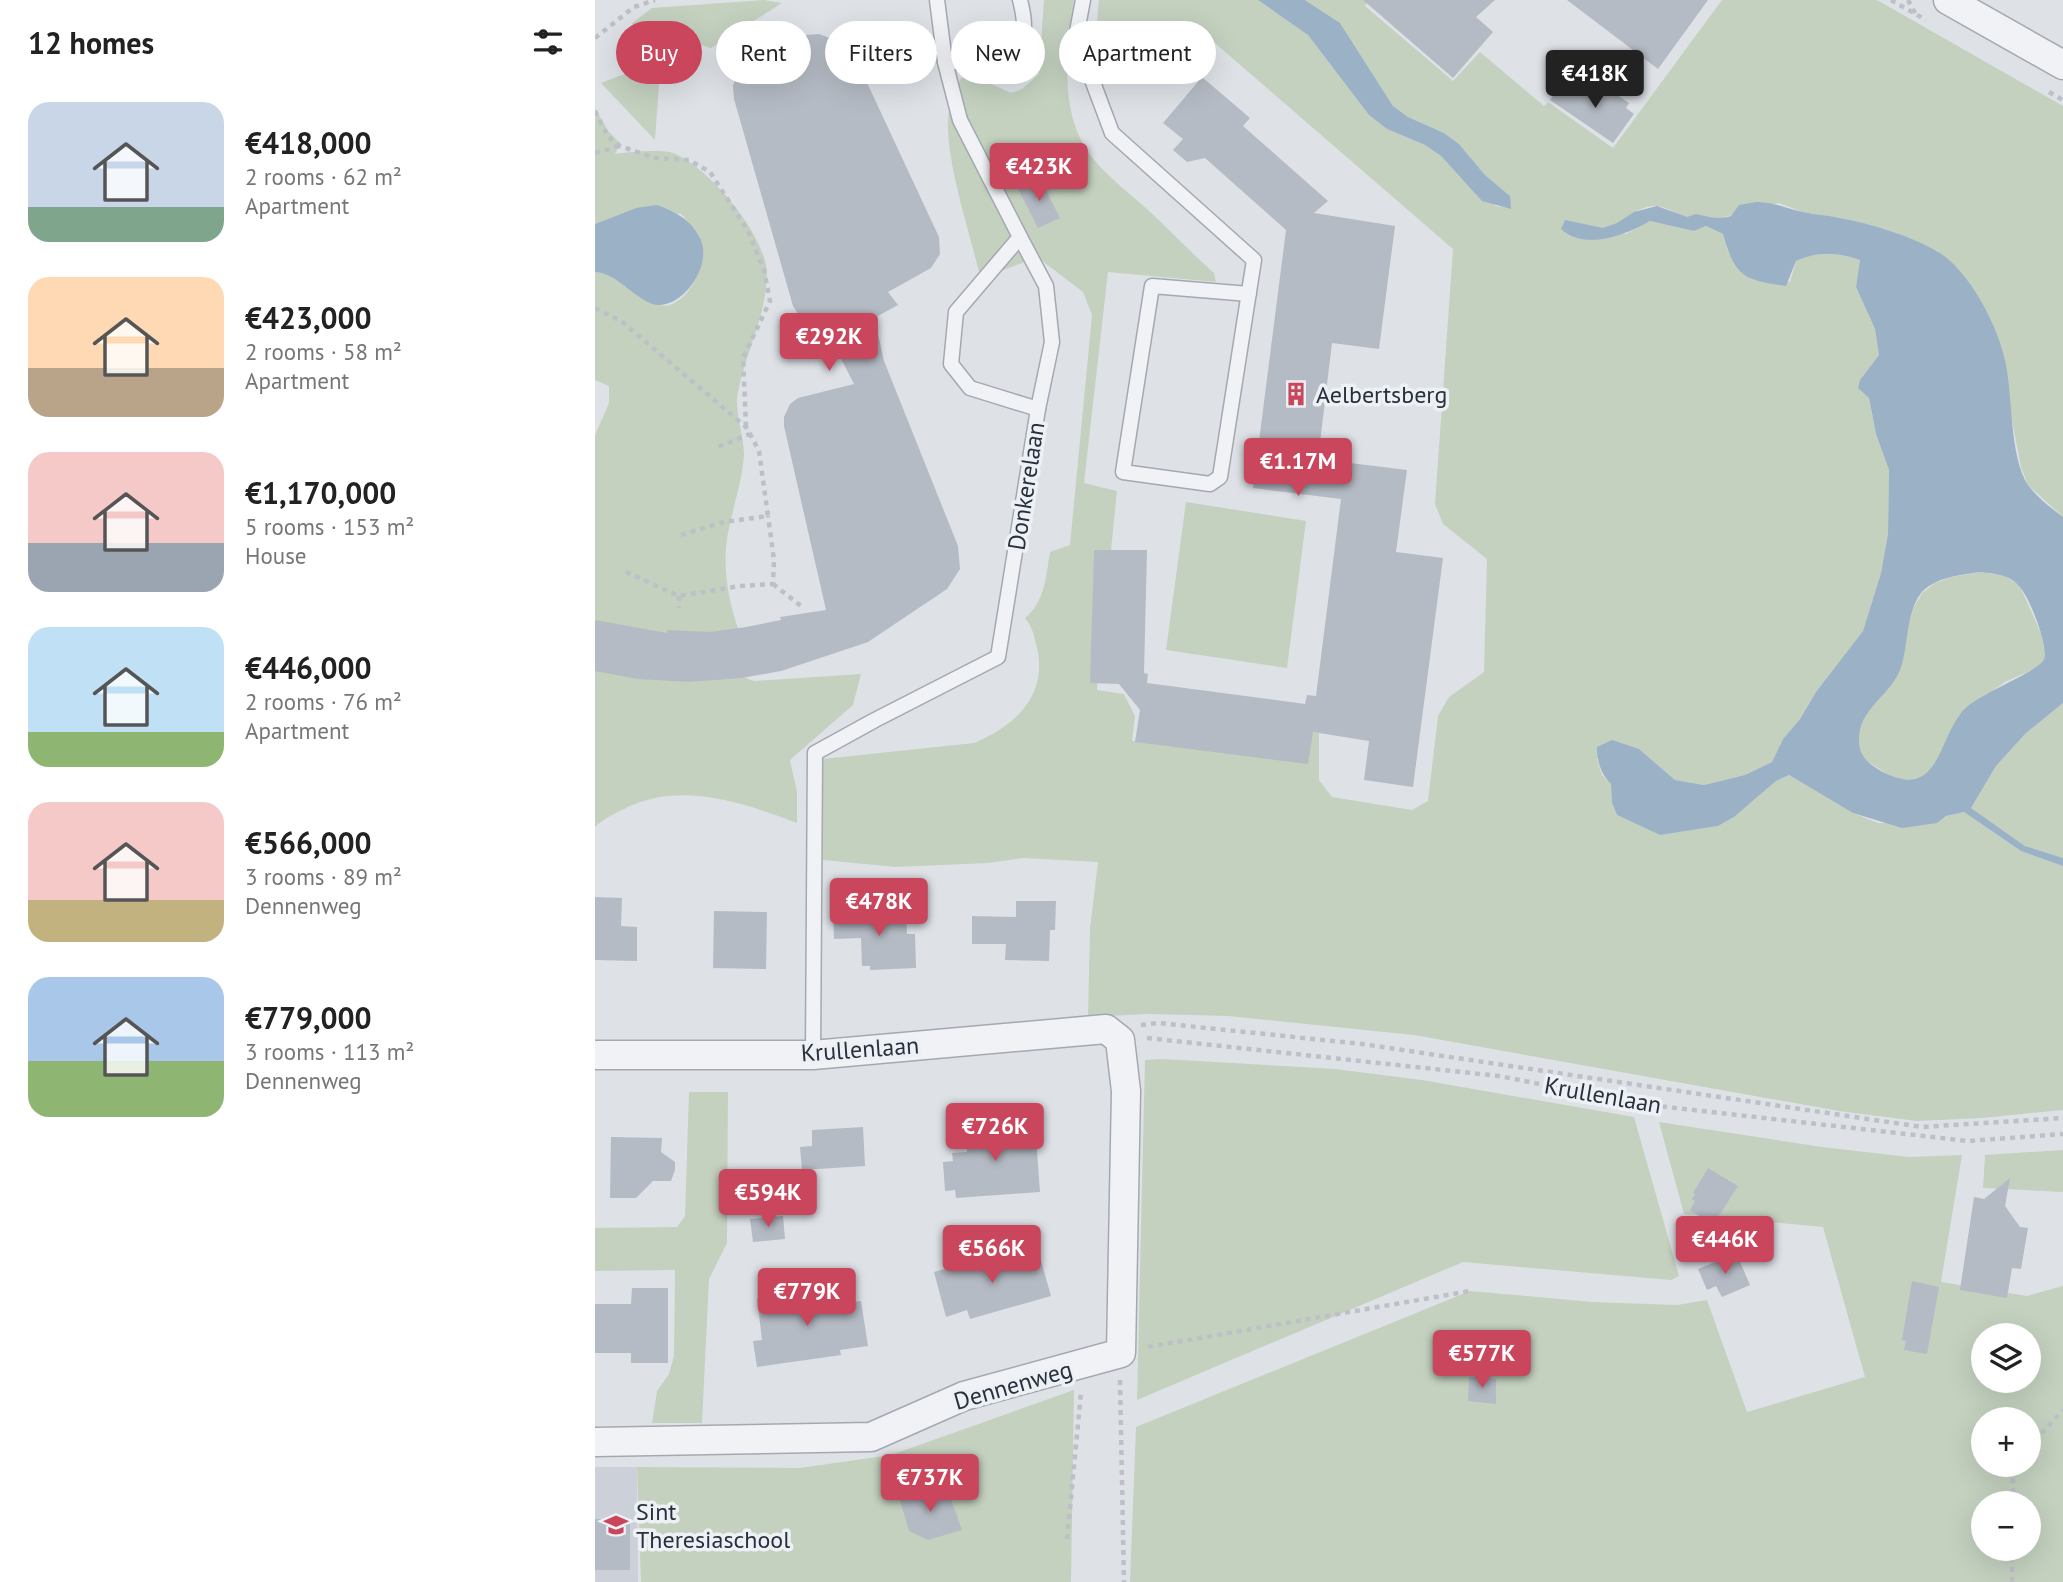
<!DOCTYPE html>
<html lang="en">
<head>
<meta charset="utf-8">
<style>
	:root { --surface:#fff; --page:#f2f2f2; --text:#222; --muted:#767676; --accent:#c9465d }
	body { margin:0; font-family:"PT Sans",sans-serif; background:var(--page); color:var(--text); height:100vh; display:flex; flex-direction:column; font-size:26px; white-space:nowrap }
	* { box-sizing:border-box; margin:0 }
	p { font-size:23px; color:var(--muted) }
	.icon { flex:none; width:38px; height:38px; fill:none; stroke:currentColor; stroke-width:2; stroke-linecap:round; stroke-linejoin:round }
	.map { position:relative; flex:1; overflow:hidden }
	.panel { display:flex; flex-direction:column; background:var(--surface); width:595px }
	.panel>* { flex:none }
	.hud { position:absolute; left:21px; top:21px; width:665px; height:63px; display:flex; gap:14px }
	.controls { position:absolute; left:1376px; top:1323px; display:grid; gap:14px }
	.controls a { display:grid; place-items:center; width:70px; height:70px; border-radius:50%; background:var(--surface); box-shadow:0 7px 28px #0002; font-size:35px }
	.price { position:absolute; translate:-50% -60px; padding:0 16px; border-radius:7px; background:var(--accent); color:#fff; font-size:23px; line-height:46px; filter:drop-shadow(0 2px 4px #0008) }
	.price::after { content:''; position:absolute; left:50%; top:42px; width:21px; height:16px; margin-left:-10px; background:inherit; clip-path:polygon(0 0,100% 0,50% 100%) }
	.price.selected { background:#222; color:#fff }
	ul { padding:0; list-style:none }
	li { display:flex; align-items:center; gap:21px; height:175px; padding:0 28px }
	li span { display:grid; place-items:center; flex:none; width:196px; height:140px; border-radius:21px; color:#555 }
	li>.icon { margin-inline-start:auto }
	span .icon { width:84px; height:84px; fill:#fffc; stroke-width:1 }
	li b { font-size:30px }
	h2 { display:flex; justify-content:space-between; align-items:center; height:84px; padding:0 28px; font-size:30px }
	.chip { padding:0 24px; border-radius:32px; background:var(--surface); box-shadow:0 7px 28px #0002; font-size:24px; line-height:63px }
	.chip.selected { background:var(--accent); color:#fff }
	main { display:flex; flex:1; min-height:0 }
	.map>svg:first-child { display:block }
	.built { fill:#ccd1d9 }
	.green { fill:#c4d1bf; fill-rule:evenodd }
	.water { fill:#9ab1c6; fill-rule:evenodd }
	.building { fill:#b5bbc4 }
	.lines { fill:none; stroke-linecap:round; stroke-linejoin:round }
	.service-casing { stroke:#a4a9b1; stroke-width:17 }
	.minor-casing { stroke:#a4a9b1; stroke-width:31 }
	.path { stroke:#bdc0c6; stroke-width:4.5; stroke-dasharray:5 5; stroke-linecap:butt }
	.service { stroke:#f1f2f6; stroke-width:14 }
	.minor { stroke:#f1f2f6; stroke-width:28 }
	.labels { text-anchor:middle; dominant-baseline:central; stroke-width:7; stroke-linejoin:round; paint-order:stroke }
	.poi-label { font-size:24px; fill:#28303d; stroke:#edf1f5; text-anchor:start }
	.street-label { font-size:24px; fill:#28303d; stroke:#edf1f5 }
</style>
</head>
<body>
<main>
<section class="panel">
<h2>12 homes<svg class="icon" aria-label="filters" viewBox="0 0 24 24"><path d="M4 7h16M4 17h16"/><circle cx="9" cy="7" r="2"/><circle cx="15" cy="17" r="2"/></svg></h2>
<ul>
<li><span style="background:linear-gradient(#c9d6e8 75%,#7fa58c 0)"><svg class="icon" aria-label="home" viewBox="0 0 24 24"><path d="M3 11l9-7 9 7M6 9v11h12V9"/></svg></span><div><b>€418,000</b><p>2 rooms · 62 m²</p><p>Apartment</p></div></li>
<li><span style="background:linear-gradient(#ffd9b3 65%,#b9a48a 0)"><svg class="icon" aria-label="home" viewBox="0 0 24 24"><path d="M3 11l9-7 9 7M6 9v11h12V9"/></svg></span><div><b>€423,000</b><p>2 rooms · 58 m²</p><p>Apartment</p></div></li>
<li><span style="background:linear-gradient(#f6c9c9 65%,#9aa5b1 0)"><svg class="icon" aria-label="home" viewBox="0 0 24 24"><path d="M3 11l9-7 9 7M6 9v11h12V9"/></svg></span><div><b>€1,170,000</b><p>5 rooms · 153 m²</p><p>House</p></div></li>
<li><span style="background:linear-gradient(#bfe0f5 75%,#8fb573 0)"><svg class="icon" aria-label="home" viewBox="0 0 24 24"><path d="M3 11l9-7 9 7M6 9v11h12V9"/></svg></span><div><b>€446,000</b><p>2 rooms · 76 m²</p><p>Apartment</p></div></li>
<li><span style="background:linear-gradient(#f6c9c9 70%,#c2b280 0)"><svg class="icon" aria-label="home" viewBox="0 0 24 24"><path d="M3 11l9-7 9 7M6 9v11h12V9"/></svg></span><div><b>€566,000</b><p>3 rooms · 89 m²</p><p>Dennenweg</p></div></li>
<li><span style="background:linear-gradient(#a9c7e8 60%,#8fb573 0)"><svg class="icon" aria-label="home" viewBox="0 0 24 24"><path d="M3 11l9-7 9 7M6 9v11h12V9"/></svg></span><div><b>€779,000</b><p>3 rooms · 113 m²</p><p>Dennenweg</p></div></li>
</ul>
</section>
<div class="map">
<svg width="1468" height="1582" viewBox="0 0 1468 1582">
	<rect width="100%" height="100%" fill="#dee2e7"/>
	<polygon class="built" points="0,1467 42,1467 43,1582 0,1582"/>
	<g class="green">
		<polygon points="169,0 187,3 116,48 36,24 57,8"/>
		<path d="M449 0H479C474 39 467 83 479 122 490 162 525 184 553 210 576 231 596 253 619 273L621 282 513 272 489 483 522 491 515 560H507L502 690 529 694 540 716 537 741 702 762 706 731 724 733V780L737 797 817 810 833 801 843 716 854 697 889 672 892 559 848 524 840 504 858 249 606 31C564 51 547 65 499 52L504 0H663L713 35 774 115 792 129 830 145 846 156 865 177 901 206 915 208V196L890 175 864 144 849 133 813 117 798 106 745 23 710 0H774L770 6 858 81 885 52 949 106 953 102 1018 148 1127 0H1282L1468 106V517L1433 485 1426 467 1414 405 1410 360 1343 251 1295 231 1246 218 1207 212 1184 203 1118 220C1108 215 1101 219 1091 217 1081 214 1071 206 1060 206 1040 206 1028 224 1010 228 995 230 982 218 967 223L1031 234 1055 221 1099 231 1111 226 1128 234 1133 252 1195 282 1201 261C1226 250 1238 252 1265 260L1261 287 1280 329 1284 355 1265 380 1274 398 1281 434 1294 470 1293 534 1286 573 1268 631 1221 692 1205 719 1188 739 1177 762 1150 775 1109 785 1080 780 1044 749 1002 759 1007 775 1016 784 1017 803 1022 815 1065 835 1123 826 1139 817 1181 781 1194 775 1258 813 1283 823H1342L1351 816 1369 812 1426 851 1468 866V1110L1387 1118 1322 1121 1244 1111 819 1035 633 1016 553 1014 493 1017 495 929 503 862 429 858 393 863 301 867 228 860V759L379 743C420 726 453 696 442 648 439 636 438 628 430 618 450 602 451 576 455 552L475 545 497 315 488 292 442 257 409 270 384 272C374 230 351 161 353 120 354 105 359 92 366 78H383L416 93 427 89 444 74Z"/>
		<polygon points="45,68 65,71 60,140 6,83"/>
		<path d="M0 108 14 132 25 143 20 154C33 152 66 149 78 153 113 166 173 237 172 275 171 316 151 352 143 392 139 413 149 435 149 455 147 483 138 506 133 533 126 571 135 611 150 646L0 622V435L14 403V386L0 380V272C26 273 52 314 77 304 99 295 111 261 106 240 104 231 92 221 86 214L41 208 0 224Z"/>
		<polygon points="591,502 711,521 692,668 571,650"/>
		<polygon points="1385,572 1410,576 1425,586 1451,645 1449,659 1446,666 1410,682 1368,711 1339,767 1326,778 1307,780 1296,776 1270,760 1264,750 1264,731 1271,713 1290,691 1318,609 1327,593 1340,583 1357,577"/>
		<path d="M0 657 139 674 159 681 266 674 258 705 195 760 202 792V823C146 802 83 780 27 810 17 815 8 819 0 827Z"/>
		<polygon points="1468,703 1468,858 1430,846 1376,808 1401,766 1431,733"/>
		<polygon points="568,1059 740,1069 827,1080 1039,1117 1084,1276 1076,1280 868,1262 542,1400 550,1060"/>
		<polygon points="94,1092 133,1092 132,1243 114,1279 107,1423 57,1423 62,1391 74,1374 79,1356 80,1270 0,1271 0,1228 82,1227 90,1216"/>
		<path d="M1064 1122 1227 1147 1314 1157 1367 1155 1346 1282 1432 1296 1468 1286V1582H535L541 1427 875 1291 997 1302 1082 1305 1112 1300 1152 1412 1270 1377 1228 1227 1089 1214ZM1388 1335H1433V1381H1388ZM1388 1419H1433V1465H1388ZM1388 1503H1433V1549H1388Z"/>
		<polygon points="1468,1150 1468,1192 1388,1188 1390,1155"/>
		<polygon points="479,1390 476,1582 46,1582 42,1467 205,1468 296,1455"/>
	</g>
	<g class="water">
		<polygon points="663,0 710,0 745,23 798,106 813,117 849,133 864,144 890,175 915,196 916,209 887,201 846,156 830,145 792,129 774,115 713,35"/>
		<path d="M1162 202C1182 203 1190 208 1208 212 1220 215 1233 215 1245 218 1277 224 1312 235 1340 250 1373 268 1402 324 1410 360 1418 394 1414 456 1433 485 1442 497 1456 508 1468 517V703L1431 733 1401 766 1376 808 1430 846 1468 858V866L1426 851 1369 812 1351 816 1342 823 1307 828 1258 813 1194 775 1181 781 1139 817 1123 826 1065 835 1022 815 1017 803 1016 784C1006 774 1002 762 1002 747L1017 740 1044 749 1080 780 1109 785 1150 775 1177 762 1188 739 1205 719 1221 692 1268 631 1286 573 1293 534 1294 470 1281 434 1274 398 1263 388 1265 380 1284 355 1280 329 1261 287 1265 260C1240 252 1224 251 1201 261L1191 286C1149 280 1140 277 1128 234L1111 226 1099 231 1055 221C1031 235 990 251 966 229L970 220 1008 228 1022 223 1039 212 1062 206 1092 217 1101 214C1115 217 1122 220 1136 216L1144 205ZM1385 572C1399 574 1414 574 1424 586 1434 596 1454 646 1449 659 1447 668 1403 687 1392 694 1383 699 1372 705 1366 713 1342 744 1343 800 1288 772 1275 765 1264 757 1264 741 1263 709 1294 697 1305 670 1314 646 1310 615 1326 593 1340 577 1366 575 1385 572Z"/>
		<path d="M62 205C80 212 94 218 104 236 119 261 92 304 65 305 45 306 24 273 0 272V224L41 208Z"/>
	</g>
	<g class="building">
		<polygon points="768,0 900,0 881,17 898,32 858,78"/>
		<polygon points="972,0 1113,0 1063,69"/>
		<polygon points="224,34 248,43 260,57 344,237 345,254 336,268 293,292 303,305 283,316 283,334 289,361 363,546 365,569 352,589 273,642 186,671 147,678 93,682 43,679 0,671 0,620 72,633 72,630 115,632 151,627 186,620 185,617 231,610 189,426 189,417 195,404 203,398 259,384 238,343 227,332 207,320 198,306 139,99 138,86 144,67 162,50 211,35"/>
		<polygon points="607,77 655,118 648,126 733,201 719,213 800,226 784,349 737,343 723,459 812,470 801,552 848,558 818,787 769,780 774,741 718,732 713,764 540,742 545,710 524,684 495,683 499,550 552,550 549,673 553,674 552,683 710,704 712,695 721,696 746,499 658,488 691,230 610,158 592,162 578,150 588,139 568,123"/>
		<polygon points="969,79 1002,102 1012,88 1034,103 1031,108 1039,114 1018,143 955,100"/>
		<polygon points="445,178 465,218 443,228 423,189"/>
		<polygon points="0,897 27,898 26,926 42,927 42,961 0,960"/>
		<polygon points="421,901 461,901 460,930 455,930 454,961 410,960 411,944 377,944 377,916 421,917"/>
		<polygon points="311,910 312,934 320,934 321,968 275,970 275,966 267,966 266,938 239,939 238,913"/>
		<polygon points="119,911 172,912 171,969 118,968"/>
		<polygon points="440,1125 445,1192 361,1198 360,1190 350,1191 348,1162 358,1161 357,1153 372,1152 371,1130"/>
		<polygon points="268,1127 270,1166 207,1170 205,1147 217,1146 217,1130"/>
		<polygon points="16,1137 67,1138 66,1152 80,1162 80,1170 76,1181 58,1181 41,1198 15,1198"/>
		<polygon points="1113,1168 1143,1186 1118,1225 1095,1210 1100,1201 1097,1199 1100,1194 1098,1193"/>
		<polygon points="1415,1178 1410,1206 1425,1227 1433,1228 1426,1269 1417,1268 1412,1298 1365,1290 1379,1197 1389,1199"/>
		<polygon points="188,1216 190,1239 158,1242 155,1219"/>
		<polygon points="443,1250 456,1296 375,1319 372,1310 351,1317 339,1272 381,1260 392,1264"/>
		<polygon points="1143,1257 1155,1285 1127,1297 1121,1286 1112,1290 1103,1269 1130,1258 1132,1262"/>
		<polygon points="1317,1281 1344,1287 1332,1354 1309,1350 1311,1341 1307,1340"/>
		<polygon points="37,1288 73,1288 73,1363 36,1363 36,1353 0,1353 0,1304 36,1304"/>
		<polygon points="236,1289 238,1305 266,1301 273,1346 245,1350 246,1355 162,1367 158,1341 167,1340 162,1299"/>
		<polygon points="874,1377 901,1379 901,1404 873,1401"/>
		<polygon points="337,1487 355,1496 367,1530 333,1540 314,1531 304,1497"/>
		<rect x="0" y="1519" width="35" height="51"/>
	</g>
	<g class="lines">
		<g class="service-casing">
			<g id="service">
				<polyline points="488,0 481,37 517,133 659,260 625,477 615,484 528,472 557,286 654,294"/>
				<path d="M350 62 411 63C430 38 433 31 425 0"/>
				<polyline points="425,237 451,286 457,342 443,409"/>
				<polyline points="218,1055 220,753 280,720 403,657 443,409 375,388 356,364 361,312 425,237 365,120 350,62 342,0"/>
			</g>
		</g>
		<g class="minor-casing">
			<g id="minor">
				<polyline points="1353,0 1468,65"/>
				<polyline points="0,1055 218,1055 511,1029 525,1040 531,1091 526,1353 369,1396 276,1437 0,1442"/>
			</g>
		</g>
		<g class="path">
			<polyline points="1296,0 1331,20"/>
			<polyline points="1313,0 1320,13"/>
			<polyline points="0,38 39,7 60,0"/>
			<polyline points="1454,92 1468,100"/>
			<polyline points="0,111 13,137 25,146 60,158 94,160 115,172 153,231 169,270 175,301 148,358 151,427"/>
			<polyline points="0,153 24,146"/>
			<polyline points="0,308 26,321 151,427 155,434 120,448"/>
			<polyline points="86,535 129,522 173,516 164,451 155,434"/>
			<polyline points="31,572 84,596 145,586 178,584 179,560 173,516"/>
			<polyline points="178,584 206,606"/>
			<polyline points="84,596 84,608"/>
			<polyline points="546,1025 563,1023 767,1044 1327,1127 1468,1118"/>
			<polyline points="552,1038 904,1076 1045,1104 1373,1141 1468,1134"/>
			<polyline points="553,1347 875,1291"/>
			<polyline points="525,1380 529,1582"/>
			<polyline points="1433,1448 1468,1410"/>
			<polyline points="1418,1503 1418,1465"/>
			<polyline points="472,1539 486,1393"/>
			<polyline points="1417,1582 1417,1549"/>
		</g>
		<use href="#service" class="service"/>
		<use href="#minor" class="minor"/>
	</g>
	<defs>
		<g id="building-bare" transform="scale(1.89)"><path d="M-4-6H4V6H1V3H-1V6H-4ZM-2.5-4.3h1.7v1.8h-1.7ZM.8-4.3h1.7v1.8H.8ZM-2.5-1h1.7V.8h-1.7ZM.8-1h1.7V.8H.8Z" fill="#c9465d" stroke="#edf1f5" stroke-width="2.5" paint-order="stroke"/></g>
		<g id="school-bare" transform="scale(1.89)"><path d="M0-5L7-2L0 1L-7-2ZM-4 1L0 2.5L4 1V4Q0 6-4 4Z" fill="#c9465d" stroke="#edf1f5" stroke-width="2.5" paint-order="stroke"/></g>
	</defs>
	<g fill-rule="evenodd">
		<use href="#building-bare" x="701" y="394"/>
		<use href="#school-bare" x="21" y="1525"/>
	</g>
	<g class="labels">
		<g class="poi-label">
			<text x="721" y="394">Aelbertsberg</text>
			<text x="41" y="1511">Sint<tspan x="41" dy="28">Theresiaschool</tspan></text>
		</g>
		<g class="street-label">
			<text transform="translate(431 486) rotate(-81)">Donkerelaan</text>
			<text transform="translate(265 1049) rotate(-4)">Krullenlaan</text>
			<text transform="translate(1008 1095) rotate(10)">Krullenlaan</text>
			<text transform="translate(418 1385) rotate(-16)">Dennenweg</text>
		</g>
	</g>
</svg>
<div class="controls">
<a><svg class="icon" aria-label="layers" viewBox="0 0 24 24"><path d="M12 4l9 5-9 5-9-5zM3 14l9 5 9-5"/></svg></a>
<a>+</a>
<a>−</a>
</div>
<b class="price selected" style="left:1000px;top:110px">€418K</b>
<b class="price" style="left:444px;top:203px">€423K</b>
<b class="price" style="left:234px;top:373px">€292K</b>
<b class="price" style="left:703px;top:498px">€1.17M</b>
<b class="price" style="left:284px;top:938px">€478K</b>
<b class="price" style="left:400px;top:1163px">€726K</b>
<b class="price" style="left:173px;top:1229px">€594K</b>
<b class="price" style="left:1130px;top:1276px">€446K</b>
<b class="price" style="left:397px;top:1285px">€566K</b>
<b class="price" style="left:212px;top:1328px">€779K</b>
<b class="price" style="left:887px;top:1390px">€577K</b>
<b class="price" style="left:335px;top:1514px">€737K</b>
<div class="hud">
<a class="chip selected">Buy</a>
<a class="chip">Rent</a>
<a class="chip">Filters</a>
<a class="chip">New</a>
<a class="chip">Apartment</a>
</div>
</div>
</main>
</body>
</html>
